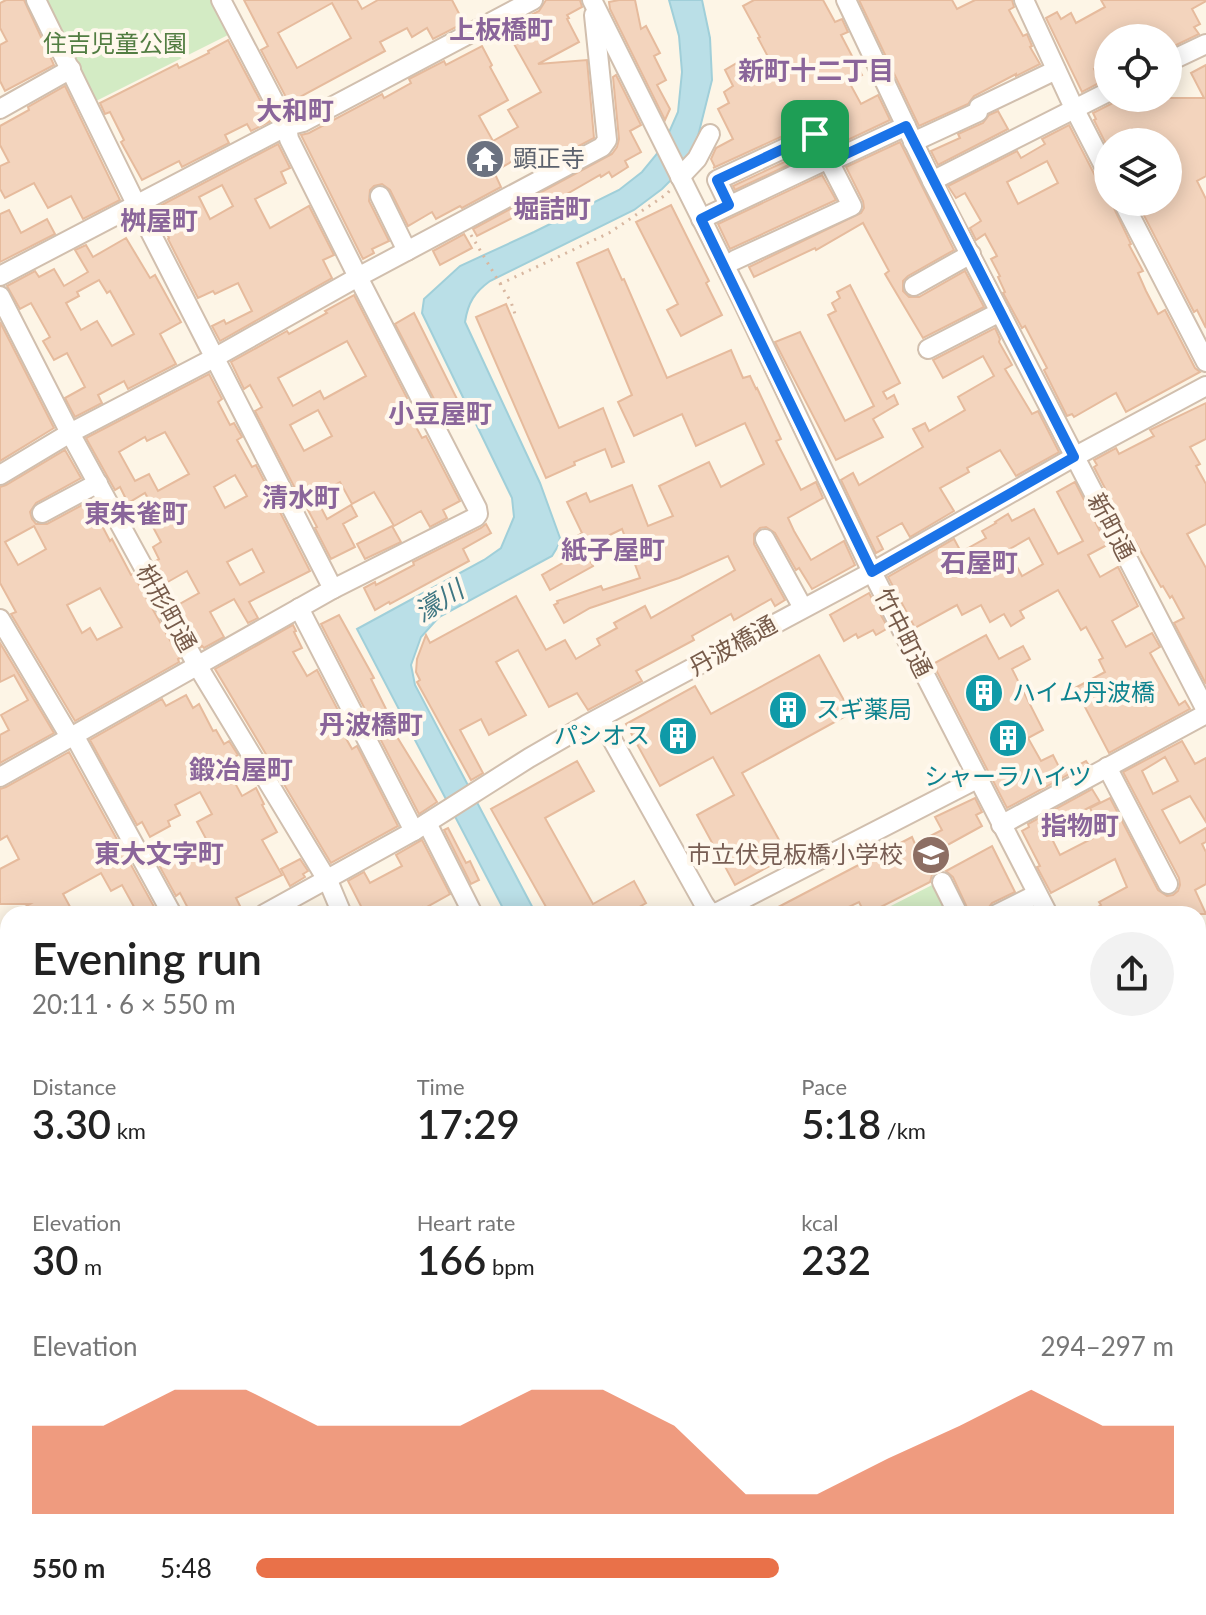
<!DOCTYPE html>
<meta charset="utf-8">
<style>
:root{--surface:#fff;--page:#f2f2f2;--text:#222;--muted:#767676;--accent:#e97149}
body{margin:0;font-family:Lato,"Noto Sans JP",sans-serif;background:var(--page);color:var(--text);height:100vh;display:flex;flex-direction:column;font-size:30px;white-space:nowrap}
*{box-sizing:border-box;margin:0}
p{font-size:26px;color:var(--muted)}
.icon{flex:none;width:44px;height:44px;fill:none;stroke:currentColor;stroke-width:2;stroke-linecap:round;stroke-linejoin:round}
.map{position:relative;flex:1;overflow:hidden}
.side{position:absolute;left:0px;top:906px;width:1206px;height:710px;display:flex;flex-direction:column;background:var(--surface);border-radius:24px 24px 0 0;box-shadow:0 4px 20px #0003}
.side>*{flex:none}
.tools{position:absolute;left:1094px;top:24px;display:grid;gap:16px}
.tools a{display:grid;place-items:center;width:88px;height:88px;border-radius:50%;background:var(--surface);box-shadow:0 4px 20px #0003;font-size:40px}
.pin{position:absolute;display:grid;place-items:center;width:68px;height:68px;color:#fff;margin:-34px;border-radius:16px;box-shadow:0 4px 12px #0006}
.round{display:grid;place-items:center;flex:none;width:84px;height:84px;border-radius:42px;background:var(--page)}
.overview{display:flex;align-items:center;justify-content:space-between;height:136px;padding:0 32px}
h1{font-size:44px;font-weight:600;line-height:60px}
.metrics{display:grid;grid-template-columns:repeat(3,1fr);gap:12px;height:136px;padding:8px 32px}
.metrics div{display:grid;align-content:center}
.metrics b{font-size:40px;font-weight:600}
.metrics small{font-size:22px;font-weight:400}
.metrics p{font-size:22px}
.chart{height:224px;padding:16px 32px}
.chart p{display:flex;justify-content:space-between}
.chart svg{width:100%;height:144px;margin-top:8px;fill:var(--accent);opacity:.7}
ul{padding:0 32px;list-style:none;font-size:26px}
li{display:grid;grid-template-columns:128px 96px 1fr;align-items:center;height:60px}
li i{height:20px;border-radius:10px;background:var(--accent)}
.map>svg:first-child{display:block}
.green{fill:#d3ebc4}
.water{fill:#badfe7;stroke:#a0cfd9;stroke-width:2}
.building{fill:#f3d4bd;stroke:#e6bb9d;stroke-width:2;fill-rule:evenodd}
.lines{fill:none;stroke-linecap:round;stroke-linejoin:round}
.minor-casing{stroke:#d1bfae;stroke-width:22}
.major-casing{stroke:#dcd4d0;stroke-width:26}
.path{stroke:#d8b7a0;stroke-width:3;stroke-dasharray:2 6;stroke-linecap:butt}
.minor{stroke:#fff;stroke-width:18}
.major{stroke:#fcdc9e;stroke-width:22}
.route-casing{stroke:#fff;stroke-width:16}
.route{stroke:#1a73e8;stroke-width:10}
.labels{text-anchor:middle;stroke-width:8;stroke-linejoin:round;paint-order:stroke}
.park-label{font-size:24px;fill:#527d42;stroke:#fff8ed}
.worship-label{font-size:24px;fill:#5b616d;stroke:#fff8ed;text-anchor:start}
.street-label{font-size:24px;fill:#775b4a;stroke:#fff8ed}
.culture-label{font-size:24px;fill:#0d838f;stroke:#fff8ed;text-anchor:start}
.education-label{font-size:24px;fill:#785e54;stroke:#fff8ed;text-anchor:end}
.neighbourhood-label{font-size:26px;font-weight:bold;fill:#8a659a;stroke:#fff8ed}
.water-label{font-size:26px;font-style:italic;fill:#407783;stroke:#fff8ed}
</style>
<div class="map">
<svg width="1206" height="1615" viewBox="0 0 1206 1615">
<rect width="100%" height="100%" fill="#fdf5e6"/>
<!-- green -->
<g class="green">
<polygon points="42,0 212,0 232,33 94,102"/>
<polygon points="936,883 952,914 875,914"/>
</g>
<!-- water -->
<path class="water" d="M669,0H702L710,38L712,80L698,136L684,167L662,189L634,210L490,281C475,292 468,302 465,322L540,483L560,538L558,546L552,556L439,617L421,637L411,665L415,685L536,914H506L357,629L484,560L501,548L514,517L512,498L422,313L424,299L460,266L534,232L619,190L642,172L656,155L667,137L678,112L682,72L679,36Z"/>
<!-- building -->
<g class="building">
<polygon points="6,0 24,0 54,65 5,91 0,81 0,45 7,41 0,28 0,3"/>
<path d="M244,0H357L362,9L378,0H452L464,23L433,39L427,28L412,37L407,28L380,42L385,51L289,103L261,50L268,46ZM332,3L351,38L297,68L278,33Z"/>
<polygon points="546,0 580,0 582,7 567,15 569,18 567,19 579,42 538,64 587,60 594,138 560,156 556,149 536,160 532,153 517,161 516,159 494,172 501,187 462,208 460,206 436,219 432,212 408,226 390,190 382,184 374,186 370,190 369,201 389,241 372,249 374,253 363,259 301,135 309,133 382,94 384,98 411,83 409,79 444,61 446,65 482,46 492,65 490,67 508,100 479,116 493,141 518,127 508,110 541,92 505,28 539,11"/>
<polygon points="619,0 635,0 641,29 646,26 660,53 654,56 666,80 657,85 670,109 665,120 610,9 609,2"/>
<polygon points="754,0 823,0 835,22 842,19 848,32 841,35 862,75 849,82 861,104 878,95 890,120 835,146 822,124 817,122 811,123 713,168 715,167 711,159 716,148 733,139 718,109 729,103 724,92 733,86 725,70 737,63 747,81 774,68 758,38 760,37 743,6"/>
<polygon points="859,0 952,0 957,9 975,0 1012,0 1014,7 1009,10 1023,36 1027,34 1032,46 1030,47 1040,64 1016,76 1016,74 974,96 968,104 919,126"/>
<polygon points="1101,0 1206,0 1206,1 1192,9 1200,24 1194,27 1199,34 1168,49 1168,38 1108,38 1108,62 1094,69 1101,82 1082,92 1046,18 1057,12 1061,19 1071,13 1076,23 1105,7"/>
<polygon points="228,40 271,121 251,131 247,124 225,135 229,143 182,167 179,161 142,180 121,142 124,140 110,112 105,114 100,103 177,64 179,68 209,53 208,51"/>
<polygon points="1206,65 1206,176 1197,181 1206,199 1206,328 1197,310 1194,312 1137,202 1168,202 1168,193 1175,189 1168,175 1168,142 1143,142 1140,136 1137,138 1132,129 1106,144 1094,120 1096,119 1093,113 1113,103 1118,98 1204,98 1191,73"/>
<polygon points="616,75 641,125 630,131 641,152 625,161 628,167 612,177 609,172 601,177 600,175 534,213 521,220 518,215 477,236 473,229 612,154 617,147 619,139 613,77"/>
<polygon points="65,86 120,200 83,219 71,196 48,208 34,183 5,198 0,189 0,166 9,162 0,145 0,126 29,110 28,107"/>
<polygon points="998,111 1008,129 938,165 931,151 960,138 958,134 983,123 989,115"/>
<path d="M1069,125L1106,197H1108V202H1111L1131,244L1129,245L1143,271L1138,273L1146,291L1158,314L1165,310L1195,368L1200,372L1126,412L1116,393L1074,417L1072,414L1067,416L1044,370L1047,368L1025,326L1022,328L1003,293L1005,292L998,277L1000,276L991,259L997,256L985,234L976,240L970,228L981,221L965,193L956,198L948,186L1017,151L1021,158L1045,144L1042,139ZM1047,161L1058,183L1018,204L1007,182Z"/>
<polygon points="900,142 954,250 908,276 903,281 903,291 909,297 919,297 965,271 984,307 923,338 885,274 889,271 863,223 816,250 815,248 754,277 749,267 861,213 864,208 863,201 846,167"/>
<path d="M278,144L290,168L281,172L286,183L255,199L270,228L309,206L334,255L323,260L332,278L220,341L212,326L224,320L226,324L252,311L238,283L215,294L213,291L198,298L168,239L169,238L154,209ZM222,185L233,206L210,219L199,197Z"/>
<polygon points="810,150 812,154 735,190 733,186"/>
<polygon points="822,175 836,200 730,249 718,224"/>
<polygon points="671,205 709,281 706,283 722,315 681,336 667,310 678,304 636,222"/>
<polygon points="9,210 21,233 47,219 55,234 0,262 0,214"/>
<polygon points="464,234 472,248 440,265 433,251"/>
<path d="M126,238L150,278L155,275L181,322L160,334L176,364L128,389L124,381L98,395L102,403L75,417L65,398L85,387L67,353L54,360L43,341L50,337L31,303L20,309L7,286L35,271L39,277L54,269L64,286L88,272L75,250L86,245L93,257ZM99,280L107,293L110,291L134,334L112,346L97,321L81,330L66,303L79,296L77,292Z"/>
<polygon points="608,249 622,280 624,279 667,378 731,350 743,378 750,376 756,389 757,388 781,439 776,441 801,490 816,482 823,498 788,518 794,531 811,560 844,541 855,565 812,589 799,568 796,570 775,533 766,527 760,528 754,534 754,544 785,600 775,606 771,599 734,620 731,614 692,636 694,640 636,671 642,681 588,710 577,693 549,707 518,650 496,662 526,715 489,735 481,719 460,730 483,773 471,780 417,682 420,680 416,672 417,659 426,635 430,643 516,596 546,650 565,640 576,659 600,645 597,639 617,628 614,623 645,606 651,618 735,570 728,556 679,578 590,608 564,623 554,605 558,603 557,601 601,586 603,590 640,578 622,529 583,548 593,566 550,590 542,575 573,557 565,543 582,533 567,502 586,493 590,502 632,485 648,526 673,516 659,486 709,462 721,487 764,464 745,423 696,446 682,414 634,436 618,402 632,395 577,263"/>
<polygon points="850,285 900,383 883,392 887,399 894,395 898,404 873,419 883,437 836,460 775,342 800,332 845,421 874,406 828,315 836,311 832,303 840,298 837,292"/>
<path d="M354,295L407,398L402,401L422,438L426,436L460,501L443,510L447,518L430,527L421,511L394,526L374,492L352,504L340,482L315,496L327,519L351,505L357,516L343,524L355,547L331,559L315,528L317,527L300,495L299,496L255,411L262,407L250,385L244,389L231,362L287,331L289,334L327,313L325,311ZM347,341L366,376L324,399L320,391L293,406L278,378ZM318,410L332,436L304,451L290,425Z"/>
<polygon points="506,304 559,428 603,408 624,462 612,467 605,449 574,462 575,465 546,478 476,317"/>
<polygon points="414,313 466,417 448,426 395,324"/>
<polygon points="0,322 54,428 0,461"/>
<polygon points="995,328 1000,339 999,342 1012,365 1005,369 1032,414 1038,411 1059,452 1016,476 1000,450 967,468 969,472 940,488 954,511 910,537 902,523 877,537 883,549 876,553 841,480 853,473 859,485 923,447 913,429 925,423 929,431 965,410 958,397 994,376 983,356 943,378 933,360"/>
<path d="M209,374L222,399L218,402L230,425L234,423L242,437L237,440L252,467L256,465L310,571L249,602L258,618L248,623L234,599L210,612L224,637L204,648L202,646L201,647L178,605L199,593L187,571L166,583L154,562L159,559L153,547L161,542L153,527L161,522L145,493L128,503L120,487L115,490L86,438ZM165,432L189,474L158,491L149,474L135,481L119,452L145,437L147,441ZM235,475L247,496L225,508L214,487ZM252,549L264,572L240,585L227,562Z"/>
<polygon points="1206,403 1206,439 1190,447 1200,464 1196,466 1206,484 1206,524 1187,534 1206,568 1206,684 1174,623 1184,618 1172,596 1170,598 1163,586 1161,587 1135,541 1133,542 1094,467 1097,465 1094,460 1116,448 1119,454 1154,436 1150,430"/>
<path d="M65,450L81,478L36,503L30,512L32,519L36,524H47L86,503L92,516L96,514L110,541L112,539L131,575L133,574L180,658L178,659L179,662L75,721L11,614L16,612L0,583V487L6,485ZM34,526L46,549L18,565L5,542ZM100,588L122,627L97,640L90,628L82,633L67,605Z"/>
<path d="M1075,482L1107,545L1088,555L1100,577L1118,567L1138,606L1112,621L1126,647L1152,633L1160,647L1150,653L1179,705L1185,701L1190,709L1109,753L1075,688L1105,672L1099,660L1103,658L1086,627L1081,630L1058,590L1020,611L1024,618L1011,626L1004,614L990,622L981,605L962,615L957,605L915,628L888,577L954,539L961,552L986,538L982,531L996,523L995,522L1008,514L1012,521L1034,509L1058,554L1083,541L1057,492ZM1029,538L1043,564L1022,576L1008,550Z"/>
<polygon points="486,524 491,533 463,549 469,561 390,604 389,602 375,610 364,588 375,582 376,585 414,565 413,562 481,528"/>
<polygon points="392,526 401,542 365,559 357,544"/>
<polygon points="869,593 888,628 876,635 873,630 858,638 856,634 844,641 830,615"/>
<polygon points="339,615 374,678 371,679 394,725 391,727 437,802 419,814 321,624"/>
<polygon points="293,625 296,631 294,632 302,648 293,652 307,676 317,670 341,716 335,719 352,749 357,746 398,826 331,863 215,669"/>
<polygon points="986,635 999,659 1023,646 1030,659 1012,669 1043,730 1028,738 1041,761 1053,755 1060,769 1064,766 1067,771 1086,761 1088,764 1007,808 933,664"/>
<polygon points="0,643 54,733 0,763 0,735 9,730 1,715 28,700 14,675 0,682"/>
<polygon points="819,655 851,713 742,773 788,856 735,885 697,815 734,795 713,757 660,786 626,724 695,686 711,714"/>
<polygon points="186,695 193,708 199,704 213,731 216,730 224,744 229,741 238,755 224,763 242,796 256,788 264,804 262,805 277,832 262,840 282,875 236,898 242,910 233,914 191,914 180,893 176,896 160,867 171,861 173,864 184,858 187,863 212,850 197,822 212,814 200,792 175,805 180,815 168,821 170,826 150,837 142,822 137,825 90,740 162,699 166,706"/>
<path d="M1182,741L1195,764L1206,758V822L1190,796L1162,810L1180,843L1206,828V842L1202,844L1206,852V884L1195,890L1206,914H1086L1101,905L1099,902L1127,887L1115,859L1051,893L1037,867L1040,866L1022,831L1029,827L1028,824L1092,789L1100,802L1047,829L1060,855L1103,833L1090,808L1110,798L1158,890L1167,896L1173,895L1178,891L1180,885L1179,878L1123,772ZM1165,757L1178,781L1153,794L1142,771Z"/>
<polygon points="69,752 158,914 138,914 122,885 111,891 101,873 63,894 74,914 12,914 30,904 0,904 0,869 19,859 7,836 0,840 0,789 6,787"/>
<polygon points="577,761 594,791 545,818 593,904 634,881 646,903 627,914 550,914 491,809"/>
<polygon points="975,798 982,812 976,815 982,826 931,854 939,871 932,875 930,882 867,914 865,914 859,902 834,914 765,914 912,837 915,844 942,830 935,817"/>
<polygon points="448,828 466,863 470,861 479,880 471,884 444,830"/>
<polygon points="422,840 450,894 423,909 422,907 407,914 365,914 348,881 364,872 370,883 402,866 396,855"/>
<polygon points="992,846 1015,892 992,903 986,911 980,914 970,914 953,877 946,871"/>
<polygon points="300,859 308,871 303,874 305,877 290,886 281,869"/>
</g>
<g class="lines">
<defs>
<g id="minor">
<polyline points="36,0 137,206 333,589"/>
<polyline points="592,0 741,298 872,572 1048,914"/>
<polyline points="846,0 932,181 1206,710"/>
<polyline points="1024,0 1074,108 1108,174"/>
<polyline points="1168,62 1206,44"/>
<polyline points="0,109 71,69"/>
<polyline points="913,142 978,112 979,107 1056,70"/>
<polyline points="829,162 906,126"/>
<polyline points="680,177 697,159 710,134"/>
<polyline points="932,181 1108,92"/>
<polyline points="380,196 407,251"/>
<polyline points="1123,202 1206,362"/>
<polyline points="729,205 717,180 815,134 852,206 735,260"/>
<polyline points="701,219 828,159"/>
<polyline points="0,276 287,126 303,122 533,0"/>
<polyline points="914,286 971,254"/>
<polyline points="0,296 70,433 197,665 329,883 342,914"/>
<polyline points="928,349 1000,312"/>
<polyline points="0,475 70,433 214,358 358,277 602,147 607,140 594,15"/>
<polyline points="42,513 98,483"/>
<polyline points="765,539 803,608"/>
<polyline points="299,608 414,831"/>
<polyline points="0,619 70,737"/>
<polyline points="600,718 704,904 709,911 716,913 977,779"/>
<polyline points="74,735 172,914"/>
<polyline points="1107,767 1168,884"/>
<polyline points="0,777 333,589 476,517 478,514 477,508 358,277 289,139 287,126 221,0"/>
<polyline points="427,823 473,914"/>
<polyline points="1001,825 1206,714"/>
<polyline points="942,882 958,914"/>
<polyline points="264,914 414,831 529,758 586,725 872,572 1074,457 1206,386"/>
<polyline points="997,914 1037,894"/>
<polyline points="0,1063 8,1059"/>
<polyline points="1198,1063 1206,1059"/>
<polyline points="1198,1205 1206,1220"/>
<polyline points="1198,1391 1206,1387"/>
<polyline points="409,1608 411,1615"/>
<polyline points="877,1608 880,1615"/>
<polyline points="1116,1608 1119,1615"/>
<polyline points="438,1615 453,1608"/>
<polyline points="656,1615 671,1608"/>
</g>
<g id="major">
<polyline points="0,956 8,973"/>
<polyline points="0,1446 8,1468"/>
<polyline points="58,1608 61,1615"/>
<polyline points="236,1608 238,1615"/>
</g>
</defs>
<!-- minor casing -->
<use href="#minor" class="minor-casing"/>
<!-- major casing -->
<use href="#major" class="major-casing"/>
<!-- path -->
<g class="path">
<polyline points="471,235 511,302 516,317"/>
<polyline points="500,284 609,233 667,194 670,190"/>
<polyline points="1035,1615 1047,1608"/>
</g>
<!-- minor -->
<use href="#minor" class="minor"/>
<!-- major -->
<use href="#major" class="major"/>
</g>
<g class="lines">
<defs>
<polygon id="route" points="906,126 1074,457 872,572 701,219 729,205 717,180 815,134 829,162"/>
</defs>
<!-- route casing -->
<use href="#route" class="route-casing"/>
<!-- route -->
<use href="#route" class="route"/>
</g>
<!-- icons -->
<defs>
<symbol id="temple-disc" viewBox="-11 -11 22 22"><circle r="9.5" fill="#6b7280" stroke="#fff8ed"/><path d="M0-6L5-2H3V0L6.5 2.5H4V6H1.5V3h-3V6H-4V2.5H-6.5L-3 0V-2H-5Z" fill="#fff"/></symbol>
<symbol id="building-disc" viewBox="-11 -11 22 22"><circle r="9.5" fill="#0f9aa8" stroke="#fff8ed"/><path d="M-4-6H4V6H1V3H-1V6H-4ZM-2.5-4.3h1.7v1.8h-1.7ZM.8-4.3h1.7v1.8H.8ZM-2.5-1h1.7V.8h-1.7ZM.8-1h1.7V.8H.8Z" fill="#fff"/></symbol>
<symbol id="school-disc" viewBox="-11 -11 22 22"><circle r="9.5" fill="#8d6e63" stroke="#fff8ed"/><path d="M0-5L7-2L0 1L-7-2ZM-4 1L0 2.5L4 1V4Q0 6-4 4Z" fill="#fff"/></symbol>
</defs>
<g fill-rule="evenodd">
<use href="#temple-disc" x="463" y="137" width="44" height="44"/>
<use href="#building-disc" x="962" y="671" width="44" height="44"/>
<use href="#building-disc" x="766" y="688" width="44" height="44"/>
<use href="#building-disc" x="656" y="714" width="44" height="44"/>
<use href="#building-disc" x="986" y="716" width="44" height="44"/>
<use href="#school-disc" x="909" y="833" width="44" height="44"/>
</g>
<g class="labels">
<!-- park labels -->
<g class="park-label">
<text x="115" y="52">住吉児童公園</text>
</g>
<!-- worship labels -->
<g class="worship-label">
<text x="513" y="167">顕正寺</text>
</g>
<!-- street labels -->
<g class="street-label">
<text transform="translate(1111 527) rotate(62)" y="8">新町通</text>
<text transform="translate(166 608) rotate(61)" y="8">枡形町通</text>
<text transform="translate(903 633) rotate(63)" y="8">竹中町通</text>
<text transform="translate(733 646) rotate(-29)" y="8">丹波橋通</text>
</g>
<!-- culture labels -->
<g class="culture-label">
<text x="1012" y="701">ハイム丹波橋</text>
<text x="816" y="718">スギ薬局</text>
<text x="650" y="744" text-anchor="end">パシオス</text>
<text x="1008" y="785" text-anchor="middle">シャーラハイツ</text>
</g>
<!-- education labels -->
<g class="education-label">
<text x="903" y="863">市立伏見板橋小学校</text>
</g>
<!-- neighbourhood labels -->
<g class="neighbourhood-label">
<text x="501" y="39">上板橋町</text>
<text x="816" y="80">新町十二丁目</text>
<text x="295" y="120">大和町</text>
<text x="552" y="218">堀詰町</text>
<text x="159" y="230">桝屋町</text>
<text x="440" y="423">小豆屋町</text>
<text x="301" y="507">清水町</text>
<text x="136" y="523">東朱雀町</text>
<text x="613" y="559">紙子屋町</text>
<text x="979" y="572">石屋町</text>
<text x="371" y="734">丹波橋町</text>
<text x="241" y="779">鍛冶屋町</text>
<text x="1080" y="835">指物町</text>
<text x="159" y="863">東大文字町</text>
</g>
<!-- water labels -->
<g class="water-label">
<text transform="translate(439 601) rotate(-32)" y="9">濠川</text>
</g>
</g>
</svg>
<div class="tools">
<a><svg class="icon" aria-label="locate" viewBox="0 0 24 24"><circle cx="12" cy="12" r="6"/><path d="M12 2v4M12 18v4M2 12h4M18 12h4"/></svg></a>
<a><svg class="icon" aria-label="layers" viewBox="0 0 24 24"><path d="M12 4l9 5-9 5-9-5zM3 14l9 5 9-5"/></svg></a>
</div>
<div class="pin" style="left:815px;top:134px;background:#1e9e55"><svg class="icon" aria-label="arrive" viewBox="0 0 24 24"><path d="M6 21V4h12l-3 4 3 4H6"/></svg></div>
<section class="side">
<div class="overview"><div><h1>Evening run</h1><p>20:11 · 6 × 550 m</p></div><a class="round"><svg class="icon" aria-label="share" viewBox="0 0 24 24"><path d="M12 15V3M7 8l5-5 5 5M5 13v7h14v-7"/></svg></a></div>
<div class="metrics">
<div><p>Distance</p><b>3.30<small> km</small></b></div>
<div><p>Time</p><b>17:29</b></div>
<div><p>Pace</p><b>5:18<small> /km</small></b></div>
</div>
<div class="metrics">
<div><p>Elevation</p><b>30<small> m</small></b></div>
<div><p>Heart rate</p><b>166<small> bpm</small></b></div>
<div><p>kcal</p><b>232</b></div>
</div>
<div class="chart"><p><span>Elevation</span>294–297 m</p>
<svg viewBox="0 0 160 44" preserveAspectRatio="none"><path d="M0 44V17L10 17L20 6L30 6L40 17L50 17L60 17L70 6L80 6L90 17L100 38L110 38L120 27L130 17L140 6L150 17L160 17V44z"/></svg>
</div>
<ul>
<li><b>550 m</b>5:48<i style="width:57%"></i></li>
</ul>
</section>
</div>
